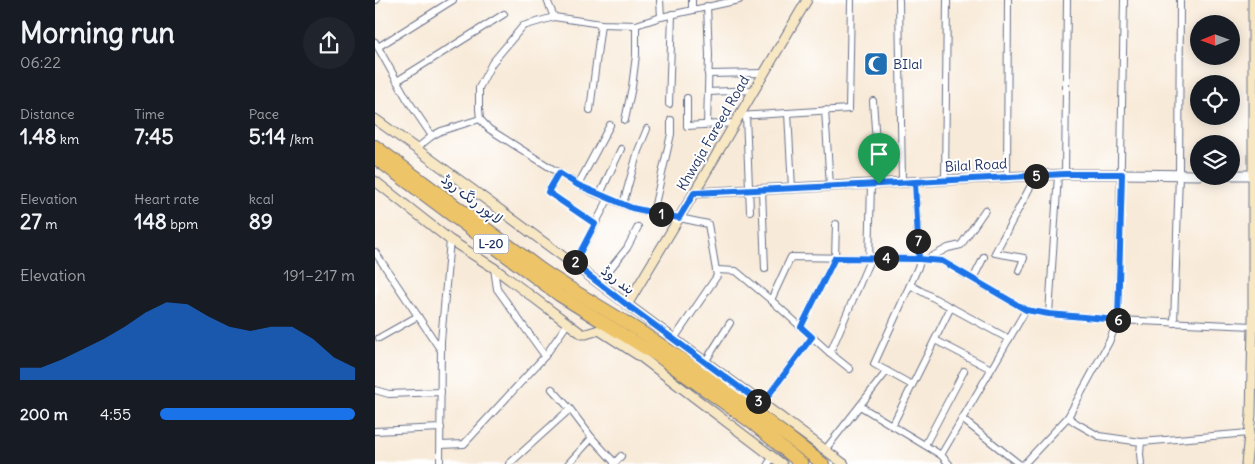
<!DOCTYPE html>
<meta charset="utf-8">
<style>
:root{--surface:#171b24;--page:#20242c;--text:#f1f3f6;--muted:#9ea1a6;--accent:#1a73e8}
body{margin:0;font-family:Delius,"Playpen Sans Arabic",sans-serif;background:var(--page);color:var(--text);height:100vh;display:flex;flex-direction:column;font-size:19px;white-space:nowrap}
*{box-sizing:border-box;margin:0}
p{font-size:16px;color:var(--muted)}
.icon{flex:none;width:28px;height:28px;fill:none;stroke:currentColor;stroke-width:2;stroke-linecap:round;stroke-linejoin:round}
.map{position:relative;flex:1;overflow:hidden}
.sheet{display:flex;flex-direction:column;background:var(--surface);width:375px}
.sheet>*{flex:none}
.needle{width:32px;rotate:269deg}
.fabs{position:absolute;left:815px;top:15px;display:grid;gap:10px}
.fabs a{display:grid;place-items:center;width:50px;height:50px;border-radius:50%;background:var(--surface);box-shadow:0 2px 12px #0003;font-size:25px}
.pin{position:absolute;display:grid;place-items:center;width:42px;height:42px;color:#fff;margin:-51px -21px;border-radius:50% 50% 50% 0;rotate:-45deg;box-shadow:0 0 5px #0007}
.pin .icon{rotate:45deg}
.km{position:absolute;width:25px;height:25px;margin:-12px;border-radius:50%;background:#222;color:#fff;font-size:14px;line-height:25px;text-align:center}
.round{display:grid;place-items:center;flex:none;width:52px;height:52px;border-radius:26px;background:var(--page)}
.headline{display:flex;align-items:center;justify-content:space-between;height:85px;padding:0 20px}
h1{font-size:28px;font-weight:700;line-height:38px}
.stats{display:grid;grid-template-columns:repeat(3,1fr);gap:8px;height:85px;padding:5px 20px}
.stats div{display:grid;align-content:center}
.stats b{font-size:21px;font-weight:700}
.stats small{font-size:14px;font-weight:400}
.stats p{font-size:14px}
.chart{height:140px;padding:10px 20px}
.chart p{display:flex;justify-content:space-between}
.chart svg{width:100%;height:90px;margin-top:5px;fill:var(--accent);opacity:.7}
ul{padding:0 20px;list-style:none;font-size:16px}
li{display:grid;grid-template-columns:80px 60px 1fr;align-items:center;height:38px}
li i{height:12px;border-radius:6px;background:var(--accent)}
main{display:flex;flex:1;min-height:0}
.map>svg:first-child{display:block}
.lines{fill:none;stroke-linecap:round;stroke-linejoin:round}
.minor-casing{stroke:#687089;stroke-width:8}
.tertiary-casing{stroke:#687089;stroke-width:11}
.secondary-casing{stroke:#687089;stroke-width:11}
.motorway-casing{stroke:#687089;stroke-width:14}
.minor{stroke:#fff;stroke-width:6}
.tertiary{stroke:#fff;stroke-width:9}
.secondary{stroke:#f8e7c3;stroke-width:9}
.motorway{stroke:#eec469;stroke-width:12}
.route-casing{stroke:#fff;stroke-width:10}
.route{stroke:#1a73e8;stroke-width:6}
.labels{text-anchor:middle;stroke-width:4;stroke-linejoin:round;paint-order:stroke}
.shield{fill:#fff;stroke:#5f6d8e;stroke-width:1}
.shield-label{font-size:12px;font-weight:bold;fill:#1b2f5e}
.poi-label{font-size:14px;fill:#1b2f5e;stroke:#fff;text-anchor:start}
.street-label{font-size:14px;fill:#1b2f5e;stroke:#fff}
</style>
<main>
<section class="sheet">
<div class="headline"><div><h1>Morning run</h1><p>06:22</p></div><a class="round"><svg class="icon" aria-label="share" viewBox="0 0 24 24"><path d="M12 15V3M7 8l5-5 5 5M5 13v7h14v-7"/></svg></a></div>
<div class="stats">
<div><p>Distance</p><b>1.48<small> km</small></b></div>
<div><p>Time</p><b>7:45</b></div>
<div><p>Pace</p><b>5:14<small> /km</small></b></div>
</div>
<div class="stats">
<div><p>Elevation</p><b>27<small> m</small></b></div>
<div><p>Heart rate</p><b>148<small> bpm</small></b></div>
<div><p>kcal</p><b>89</b></div>
</div>
<div class="chart"><p><span>Elevation</span>191–217 m</p>
<svg viewBox="0 0 160 44" preserveAspectRatio="none"><path d="M0 44V38L10 38L20 34L30 29L40 24L50 18L60 11L70 6L80 7L90 13L100 18L110 20L120 18L130 18L140 24L150 33L160 38V44z"/></svg>
</div>
<ul>
<li><b>200 m</b>4:55<i style="width:100%"></i></li>
</ul>
</section>
<div class="map">
<svg width="880" height="464" viewBox="0 0 880 464">
<rect width="100%" height="100%" fill="#fff"/>
<filter id="ink" filterUnits="userSpaceOnUse"><feTurbulence type="fractalNoise" baseFrequency=".02" numOctaves="2"/><feDisplacementMap in="SourceGraphic" scale="10" xChannelSelector="R" yChannelSelector="G"/><feConvolveMatrix kernelMatrix="1 2 1 2 8 2 1 2 1" color-interpolation-filters="sRGB"/></filter>
<filter id="wash" filterUnits="userSpaceOnUse"><feTurbulence type="fractalNoise" baseFrequency=".0096" numOctaves="4" result="noise"/><feDisplacementMap in="SourceGraphic" scale="20" xChannelSelector="R" yChannelSelector="G"/><feGaussianBlur stdDeviation="1.12" result="paint"/><feColorMatrix in="noise" values="0 0 0 0 0 0 0 0 0 0 0 0 0 0 0 0 0 1.4 0 .05"/><feComposite in="paint" operator="in"/></filter>
<g filter="url(#wash)">
<rect width="100%" height="100%" fill="#f8ead8"/>
</g>
<g filter="url(#ink)">
<g class="lines">
<defs>
<g id="minor">
<polyline points="0,0 1,0"/>
<polyline points="172,0 179,17"/>
<polyline points="285,0 286,17"/>
<polyline points="317,0 317,10"/>
<polyline points="524,0 527,182"/>
<polyline points="749,0 743,320 734,342 693,417 701,423 724,436 766,442 765,454 766,464"/>
<polyline points="332,6 334,55 332,124"/>
<polyline points="0,42 32,99 57,136"/>
<polyline points="3,47 78,0"/>
<polyline points="333,74 389,73"/>
<polyline points="22,81 129,14"/>
<polyline points="333,92 379,90"/>
<polyline points="312,98 312,126 360,123"/>
<polyline points="498,101 504,183"/>
<polyline points="294,104 297,14"/>
<polyline points="215,110 226,24"/>
<polyline points="450,110 455,186"/>
<polyline points="413,113 417,188"/>
<polyline points="364,116 474,109 476,0"/>
<polyline points="371,116 375,211"/>
<polyline points="250,120 257,87 261,55 261,25"/>
<polyline points="42,148 57,136 66,131 105,119"/>
<polyline points="184,173 173,192 220,224"/>
<polyline points="690,174 692,0"/>
<polyline points="632,177 633,0"/>
<polyline points="570,180 572,0"/>
<polyline points="203,185 235,125"/>
<polyline points="387,190 390,269"/>
<polyline points="225,194 246,149"/>
<polyline points="248,204 263,151 272,129"/>
<polyline points="278,213 296,134 296,120"/>
<polyline points="0,252 65,349"/>
<polyline points="552,259 573,248 586,245 610,210"/>
<polyline points="199,264 234,198"/>
<polyline points="342,270 361,271 396,300 455,353 475,369"/>
<polyline points="644,271 649,258 620,253 661,176"/>
<polyline points="598,279 609,257"/>
<polyline points="224,283 252,248 263,227"/>
<polyline points="535,285 634,339"/>
<polyline points="396,300 416,257 544,259 567,261 651,310 674,314 743,320 878,326"/>
<polyline points="674,314 683,175"/>
<polyline points="799,323 804,175 805,0"/>
<polyline points="426,327 460,258 461,224"/>
<polyline points="4,338 43,316"/>
<polyline points="299,339 342,276 333,224 257,208 219,193 203,185 114,129 105,119 104,109 104,88 117,63 148,26 179,17 226,24 261,25 286,17 364,0"/>
<polyline points="560,340 616,369"/>
<polyline points="455,353 494,262 496,184"/>
<polyline points="170,356 193,323"/>
<polyline points="330,362 355,323"/>
<polyline points="537,385 499,364 544,265 540,182"/>
<polyline points="0,390 14,394 66,392"/>
<polyline points="387,404 437,337"/>
<polyline points="485,406 566,455 574,464"/>
<polyline points="587,419 644,464"/>
<polyline points="517,426 576,307"/>
<polyline points="0,431 66,428"/>
<polyline points="217,438 240,463"/>
<polyline points="766,442 874,433"/>
<polyline points="66,445 89,444 170,356 122,289 119,268"/>
<polyline points="550,445 589,371"/>
<polyline points="450,450 512,371"/>
<polyline points="566,455 651,310"/>
<polyline points="65,464 66,341 75,240"/>
<polyline points="134,464 195,409 177,389"/>
<polyline points="193,464 217,438 195,409"/>
<polyline points="239,464 246,456"/>
<polyline points="393,464 398,457"/>
<polyline points="649,464 693,417"/>
</g>
<g id="tertiary">
<polyline points="856,175 880,175"/>
<polyline points="319,193 690,174 747,174 824,175"/>
</g>
<g id="secondary">
<path d="M0,119C85,180 169,242 253,305C324,358 397,410 469,464"/>
<polyline points="0,181 75,240 119,268 207,334 211,334 224,330 266,357 407,464"/>
<polyline points="252,305 319,193 432,0"/>
<polyline points="871,464 876,415 878,326 878,0"/>
</g>
<g id="motorway">
<path d="M0,146L167,270C208,298 252,321 292,349C346,385 397,424 448,464"/>
<polyline points="0,158 184,295 286,358 376,422 427,464"/>
</g>
</defs>
<!-- minor casing -->
<use href="#minor" class="minor-casing"/>
<!-- tertiary casing -->
<use href="#tertiary" class="tertiary-casing"/>
<!-- secondary casing -->
<use href="#secondary" class="secondary-casing"/>
<!-- motorway casing -->
<use href="#motorway" class="motorway-casing"/>
<!-- minor -->
<use href="#minor" class="minor"/>
<!-- tertiary -->
<use href="#tertiary" class="tertiary"/>
<!-- secondary -->
<use href="#secondary" class="secondary"/>
<!-- motorway -->
<use href="#motorway" class="motorway"/>
</g>
</g>
<g class="lines" filter="url(#ink)">
<defs>
<polyline id="route" points="504,184 319,193 304,218 257,208 203,185 184,173 173,192 220,224 199,264 252,305 387,404 437,337 426,327 460,258 544,259 540,182 690,174 747,174 743,320 674,314 651,310 567,261 544,259 540,182 504,184"/>
</defs>
<!-- route casing -->
<use href="#route" class="route-casing"/>
<!-- route -->
<use href="#route" class="route"/>
</g>
<!-- icons -->
<defs>
<symbol id="mosque-square" viewBox="-11 -11 22 22"><rect x="-9" y="-9" width="18" height="18" rx="4" fill="#1f6fb2" stroke="#fff"/><path d="M3.5-4.9A6 6 0 1 0 3.5 4.9A5 5 0 1 1 3.5-4.9Z" fill="#fff"/></symbol>
</defs>
<g fill-rule="evenodd">
<use href="#mosque-square" x="487" y="50" width="28" height="28"/>
</g>
<g class="labels">
<!-- shield labels -->
<rect class="shield" x="98.5" y="234.5" width="35" height="19" rx="4"/>
<g class="shield-label">
<text x="116" y="248">L-20</text>
</g>
<!-- poi labels -->
<g class="poi-label">
<text x="518" y="69">BIlal</text>
</g>
<!-- street labels -->
<g class="street-label">
<text transform="translate(338 133) rotate(-60)" y="5">Khwaja Fareed Road</text>
<text transform="translate(601 165) rotate(-3)" y="5">Bilal Road</text>
<text transform="translate(97 199) rotate(37)" y="5">لاہور رنگ روڈ</text>
<text transform="translate(243 280) rotate(37)" y="5">بند روڈ</text>
</g>
</g>
</svg>
<div class="fabs">
<a><svg class="needle" viewBox="-14 -14 28 28"><path d="M0-13l5 13h-10z" fill="#e53935"/><path d="M0 13l5-13h-10z" fill="#9ea1a6"/></svg></a>
<a><svg class="icon" aria-label="locate" viewBox="0 0 24 24"><circle cx="12" cy="12" r="6"/><path d="M12 2v4M12 18v4M2 12h4M18 12h4"/></svg></a>
<a><svg class="icon" aria-label="layers" viewBox="0 0 24 24"><path d="M12 4l9 5-9 5-9-5zM3 14l9 5 9-5"/></svg></a>
</div>
<div class="pin" style="left:504px;top:184px;background:#1e9e55"><svg class="icon" aria-label="arrive" viewBox="0 0 24 24"><path d="M6 21V4h12l-3 4 3 4H6"/></svg></div>
<b class="km" style="left:286px;top:214px">1</b>
<b class="km" style="left:200px;top:262px">2</b>
<b class="km" style="left:383px;top:401px">3</b>
<b class="km" style="left:511px;top:258px">4</b>
<b class="km" style="left:661px;top:176px">5</b>
<b class="km" style="left:743px;top:320px">6</b>
<b class="km" style="left:543px;top:241px">7</b>
</div>
</main>
